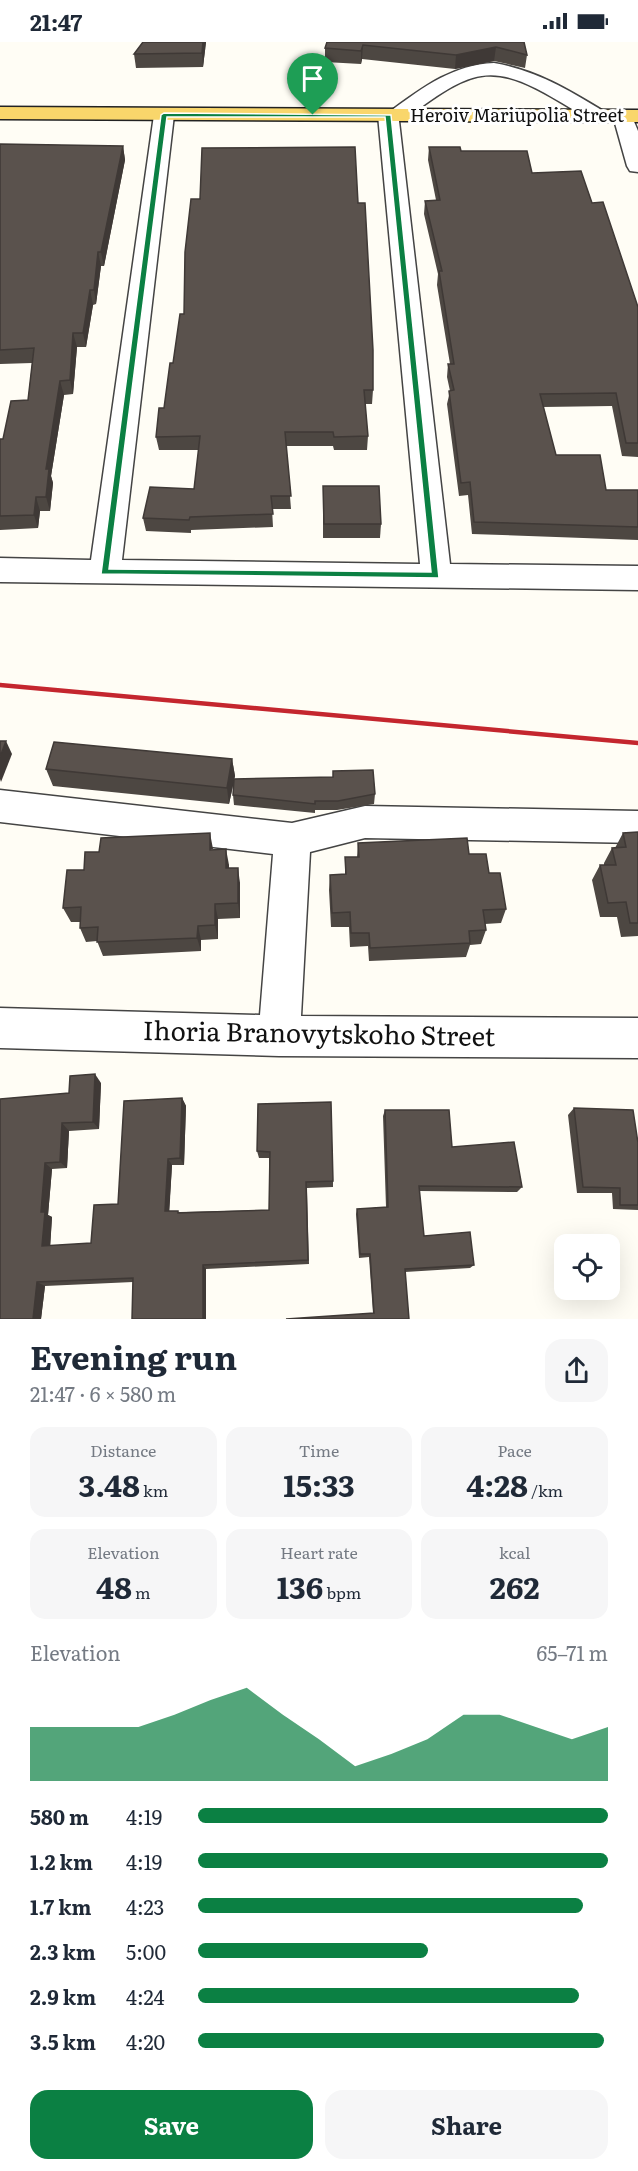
<!DOCTYPE html>
<meta charset="utf-8">
<style>
:root{--surface:#fff;--page:#f6f6f7;--text:#1f2937;--muted:#747a83;--accent:#0b8043}
body{margin:0;font-family:Literata,serif;background:var(--page);color:var(--text);height:100vh;display:flex;flex-direction:column;font-size:22px;white-space:nowrap}
*{box-sizing:border-box;margin:0}
p{font-size:20px;color:var(--muted)}
.icon{flex:none;width:33px;height:33px;fill:none;stroke:currentColor;stroke-width:2;stroke-linecap:round;stroke-linejoin:round}
.map{position:relative;height:1277px;overflow:hidden}
.details{display:flex;flex-direction:column;background:var(--surface);flex:1}
.details>*{flex:none}
.buttons{position:absolute;left:554px;top:1192px;display:grid;gap:12px}
.buttons a{display:grid;place-items:center;width:66px;height:66px;border-radius:12px;background:var(--surface);box-shadow:0 6px 24px #0002;font-size:30px}
.pin{position:absolute;display:grid;place-items:center;width:51px;height:51px;color:#fff;margin:-62px -26px;border-radius:50% 50% 50% 0;rotate:-45deg;box-shadow:0 0 6px #0007}
.pin .icon{rotate:45deg}
.round{display:grid;place-items:center;flex:none;width:63px;height:63px;border-radius:18px;background:var(--page)}
.headline{display:flex;align-items:center;justify-content:space-between;height:102px;padding:0 30px}
h1{font-size:33px;font-weight:700;line-height:45px}
.metrics{display:grid;grid-template-columns:repeat(3,1fr);gap:9px;height:102px;padding:6px 30px}
.metrics div{display:grid;align-content:center;border-radius:15px;background:var(--page);text-align:center}
.metrics b{font-size:30px;font-weight:700}
.metrics small{font-size:16px;font-weight:400}
.metrics p{font-size:16px}
.chart{height:168px;padding:12px 30px}
.chart p{display:flex;justify-content:space-between}
.chart svg{width:100%;height:108px;margin-top:6px;fill:var(--accent);opacity:.7}
.button{display:flex;gap:12px;margin-top:auto;padding:12px 30px}
.button a{flex:1;height:69px;border-radius:18px;background:var(--accent);color:#fff;font-size:24px;font-weight:700;line-height:69px;text-align:center}
.button a+a{background:var(--page);color:var(--text)}
ul{padding:0 30px;list-style:none;font-size:20px}
li{display:grid;grid-template-columns:96px 72px 1fr;align-items:center;height:45px}
li i{height:15px;border-radius:8px;background:var(--accent)}
.status{display:flex;justify-content:space-between;align-items:center;height:42px;padding:0 30px;background:var(--surface);direction:ltr}
.status svg{height:16px;fill:currentColor}
.map>svg:first-child{display:block}
.lines{fill:none;stroke-linecap:round;stroke-linejoin:round}
.minor-casing{stroke:#444;stroke-width:3}
.major-casing{stroke:#222;stroke-width:3}
.minor{fill:#fff;fill-rule:evenodd}
.major{fill:#f9d66b;fill-rule:evenodd}
.rail{stroke:#c4262e;stroke-width:4.5}
.wall{fill:#4d4742}
.shaded-wall{fill:#3f3936}
.building{fill:#5a524d;stroke:#3f3936;stroke-width:1.5}
.route{fill:#0b8043;stroke:#fff;stroke-width:1.5;fill-rule:evenodd}
.labels{text-anchor:middle;stroke-width:6;stroke-linejoin:round;paint-order:stroke}
.far-street-label{font-size:18px;fill:#111;stroke:#fff}
.near-street-label{font-size:26px;fill:#111;stroke:#fff}
</style>
<div class="status"><b>21:47</b><svg viewBox="0 0 49 12"><path d="M0 12V9h3v3zM5 12V6h3v6zM10 12V3h3v9zM15 12V0h3v12zM26 1h20v11H26zM47 4h2v5h-2z"/></svg></div>
<div class="map">
<svg width="638" height="1277" viewBox="0 0 638 1277">
<rect width="100%" height="100%" fill="#fffdf5"/>
<g class="lines">
<defs>
<g id="minor">
<path d="M494,21C536,28 569,48 605,70L608,74L605,78C592,82 583,73 572,67C493,18 477,23 405,77L399,79L450,522L638,524V548L0,540V516L91,518L154,73L157,69H171L174,73L122,518L420,522L378,73L381,69L392,68C425,44 453,23 494,21Z"/>
<polygon points="623,68 630,70 638,89 638,130 630,129 627,124 613,74 616,70"/>
<polygon points="0,748 292,781 365,764 638,769 638,801 365,796 310,810 301,974 638,976 638,1016 279,1014 0,1006 0,966 260,973 273,812 0,780"/>
</g>
<polygon id="major" points="0,65 638,68 638,80 0,77"/>
</defs>
<!-- minor casing -->
<use href="#minor" class="minor-casing"/>
<!-- major casing -->
<use href="#major" class="major-casing"/>
<!-- minor -->
<use href="#minor" class="minor"/>
<!-- major -->
<use href="#major" class="major"/>
<!-- rail -->
<polyline class="rail" points="0,643 638,701"/>
</g>
<!-- wall -->
<g class="wall">
<polygon points="143,0 206,0 203,25 136,26 134,12"/>
<polygon points="327,0 524,0 527,13 525,26 494,19 455,27 362,17 361,22 325,20 325,6"/>
<polygon points="0,102 123,104 125,118 104,224 101,224 96,262 93,263 86,305 77,305 73,352 64,353 51,434 53,441 50,469 40,469 38,486 0,488 0,397 3,397 28,358 32,321 0,322"/>
<polygon points="429,105 461,109 532,131 592,161 638,265 638,415 622,414 612,364 543,365 556,413 606,448 638,448 638,498 472,492 468,453 459,454 447,362 450,349 447,335 448,322 450,322 437,243 438,232 424,172 425,159 436,158 428,118"/>
<polygon points="358,161 373,348 372,362 365,362 368,394 367,408 334,408 333,404 286,404 291,467 272,467 273,485 191,488 191,491 146,489 143,476 194,447 199,408 159,408 156,395 164,366 184,272"/>
<polygon points="323,444 381,482 380,496 323,496"/>
<polygon points="232,717 235,734 234,737 375,752 374,762 337,768 315,768 315,771 234,763 233,753 234,739 229,762 53,744 46,727"/>
<polygon points="638,790 638,894 621,895 617,875 600,875 592,838 600,823 604,823 604,821 612,806 615,806 623,791"/>
<polygon points="358,801 469,812 489,831 506,867 501,881 485,882 486,888 481,902 470,903 466,915 369,919 368,904 350,905 349,885 331,885 329,848 330,833 345,832 345,815 357,815"/>
<polygon points="213,808 229,823 229,826 240,841 240,876 218,877 218,897 201,898 201,909 103,914 97,899 86,900 80,886 80,880 71,880 63,866 84,828"/>
<polygon points="101,1041 99,1087 69,1089 67,1126 52,1127 48,1173 52,1175 50,1204 91,1201 118,1162 182,1056 186,1064 184,1123 172,1123 169,1169 180,1170 269,1168 269,1116 259,1116 257,1109 258,1062 333,1139 333,1145 307,1146 309,1222 206,1227 206,1277 132,1277 133,1240 45,1244 41,1277 0,1277 0,1057 69,1051"/>
<polygon points="574,1066 638,1101 638,1168 613,1167 612,1151 577,1151 568,1073"/>
<polygon points="385,1068 522,1145 517,1150 419,1149 424,1194 474,1223 470,1226 405,1230 409,1277 373,1271 369,1215 359,1216 356,1172 357,1167 386,1165 383,1074"/>
</g>
<!-- shaded-wall -->
<g class="shaded-wall">
<polygon points="203,0 206,0 203,25 202,11"/>
<polygon points="363,3 362,17 361,22 361,9"/>
<polygon points="496,5 494,19 455,27 456,13"/>
<polygon points="123,104 125,118 104,224 101,210"/>
<polygon points="98,210 101,224 96,262 94,248"/>
<polygon points="90,248 93,263 86,305 83,291"/>
<polygon points="73,291 77,305 73,352 70,338"/>
<polygon points="60,339 64,353 51,434 53,441 50,469 46,455 46,427"/>
<polygon points="36,455 40,469 38,486 34,473"/>
<polygon points="6,699 12,712 1,740 0,737 0,715"/>
<polygon points="232,717 235,734 229,762 227,746"/>
<polygon points="210,791 213,807 210,808"/>
<polygon points="226,807 229,823 229,842 226,826"/>
<polygon points="238,826 240,841 240,876 238,861"/>
<polygon points="215,862 218,877 218,897 215,883"/>
<polygon points="198,884 201,898 201,909 197,896"/>
<polygon points="95,1032 101,1041 99,1087 93,1080"/>
<polygon points="182,1056 186,1064 184,1123 180,1116"/>
<polygon points="62,1081 69,1089 67,1126 60,1120"/>
<polygon points="168,1117 172,1123 169,1175 165,1169"/>
<polygon points="45,1121 52,1127 48,1173 52,1175 50,1208 42,1204 41,1170"/>
<polygon points="203,1223 206,1227 206,1277 203,1277"/>
<polygon points="37,1240 45,1244 41,1277 33,1277"/>
</g>
<!-- building -->
<g class="building">
<polygon points="143,0 203,0 202,11 134,12"/>
<polygon points="327,0 524,0 527,13 496,5 456,13 363,3 361,9 325,6"/>
<polygon points="0,102 123,104 101,210 98,210 94,248 90,248 83,291 73,291 70,338 60,339 46,427 49,427 46,455 36,455 34,473 0,474 0,397 3,397 11,359 28,358 34,306 0,308"/>
<polygon points="355,105 358,161 365,161 373,308 373,348 364,348 368,394 334,395 333,390 285,390 291,454 271,454 273,472 190,475 189,478 143,476 150,445 194,447 200,394 156,395 159,366 164,366 170,321 173,321 180,272 184,272 185,210 191,157 200,157 202,106"/>
<polygon points="429,105 460,105 461,109 527,109 532,131 581,129 592,161 603,160 638,265 638,401 626,401 616,351 540,352 556,413 600,413 606,448 638,448 638,485 474,480 470,440 461,441 449,349 454,348 448,322 454,322 439,229 442,229 425,159 440,158"/>
<polygon points="323,444 379,444 381,482 324,482"/>
<polygon points="0,699 6,699 0,715"/>
<polygon points="54,700 232,717 227,746 46,727"/>
<polygon points="373,728 375,752 338,759 315,759 315,762 233,753 234,737 333,735 333,729"/>
<polygon points="638,790 638,881 630,881 626,860 608,861 600,823 616,823 612,806 626,805 623,791"/>
<polygon points="210,791 210,808 226,807 226,826 238,826 238,861 215,862 215,883 198,884 197,896 97,900 98,885 80,886 81,865 63,866 67,828 84,828 85,810 99,810 101,796"/>
<polygon points="467,796 469,812 486,812 489,831 500,831 506,867 483,868 486,888 469,889 470,901 370,906 369,891 351,891 350,870 332,871 330,833 346,832 345,815 359,815 358,801"/>
<polygon points="95,1032 93,1080 62,1081 60,1120 45,1121 41,1170 45,1170 42,1204 91,1201 94,1163 118,1162 124,1059 182,1056 180,1116 168,1117 165,1169 178,1169 178,1171 269,1168 270,1110 257,1109 258,1062 331,1060 333,1139 306,1140 308,1218 203,1223 203,1277 132,1277 133,1236 37,1240 33,1277 0,1277 0,1057 69,1051 70,1034"/>
<polygon points="574,1066 633,1068 638,1101 638,1163 620,1163 620,1146 583,1145"/>
<polygon points="385,1068 449,1068 452,1105 514,1100 522,1145 419,1144 424,1194 470,1190 474,1223 405,1227 409,1277 286,1277 374,1271 370,1212 360,1212 357,1167 388,1165"/>
</g>
<!-- route -->
<path class="route" d="M164,71L391,73L439,536L101,532L161,73ZM167,75H385L431,530L109,527Z"/>
<g class="labels">
<!-- far-street labels -->
<g class="far-street-label">
<text x="517" y="80">Heroiv Mariupolia Street</text>
</g>
<!-- near-street labels -->
<g class="near-street-label">
<text transform="translate(319 992) rotate(1)" y="9">Ihoria Branovytskoho Street</text>
</g>
</g>
</svg>
<div class="buttons">
<a><svg class="icon" aria-label="locate" viewBox="0 0 24 24"><circle cx="12" cy="12" r="6"/><path d="M12 2v4M12 18v4M2 12h4M18 12h4"/></svg></a>
</div>
<div class="pin" style="left:313px;top:73px;background:#1e9e55"><svg class="icon" aria-label="arrive" viewBox="0 0 24 24"><path d="M6 21V4h12l-3 4 3 4H6"/></svg></div>
</div>
<section class="details">
<div class="headline"><div><h1>Evening run</h1><p>21:47 · 6 × 580 m</p></div><a class="round"><svg class="icon" aria-label="share" viewBox="0 0 24 24"><path d="M12 15V3M7 8l5-5 5 5M5 13v7h14v-7"/></svg></a></div>
<div class="metrics">
<div><p>Distance</p><b>3.48<small> km</small></b></div>
<div><p>Time</p><b>15:33</b></div>
<div><p>Pace</p><b>4:28<small> /km</small></b></div>
</div>
<div class="metrics">
<div><p>Elevation</p><b>48<small> m</small></b></div>
<div><p>Heart rate</p><b>136<small> bpm</small></b></div>
<div><p>kcal</p><b>262</b></div>
</div>
<div class="chart"><p><span>Elevation</span>65–71 m</p>
<svg viewBox="0 0 160 44" preserveAspectRatio="none"><path d="M0 44V22L10 22L20 22L30 22L40 17L50 11L60 6L70 17L80 27L90 38L100 33L110 27L120 17L130 17L140 22L150 27L160 22V44z"/></svg>
</div>
<ul>
<li><b>580 m</b>4:19<i style="width:100%"></i></li>
<li><b>1.2 km</b>4:19<i style="width:100%"></i></li>
<li><b>1.7 km</b>4:23<i style="width:94%"></i></li>
<li><b>2.3 km</b>5:00<i style="width:56%"></i></li>
<li><b>2.9 km</b>4:24<i style="width:93%"></i></li>
<li><b>3.5 km</b>4:20<i style="width:99%"></i></li>
</ul>
<div class="button"><a>Save</a><a>Share</a></div>
</section>
